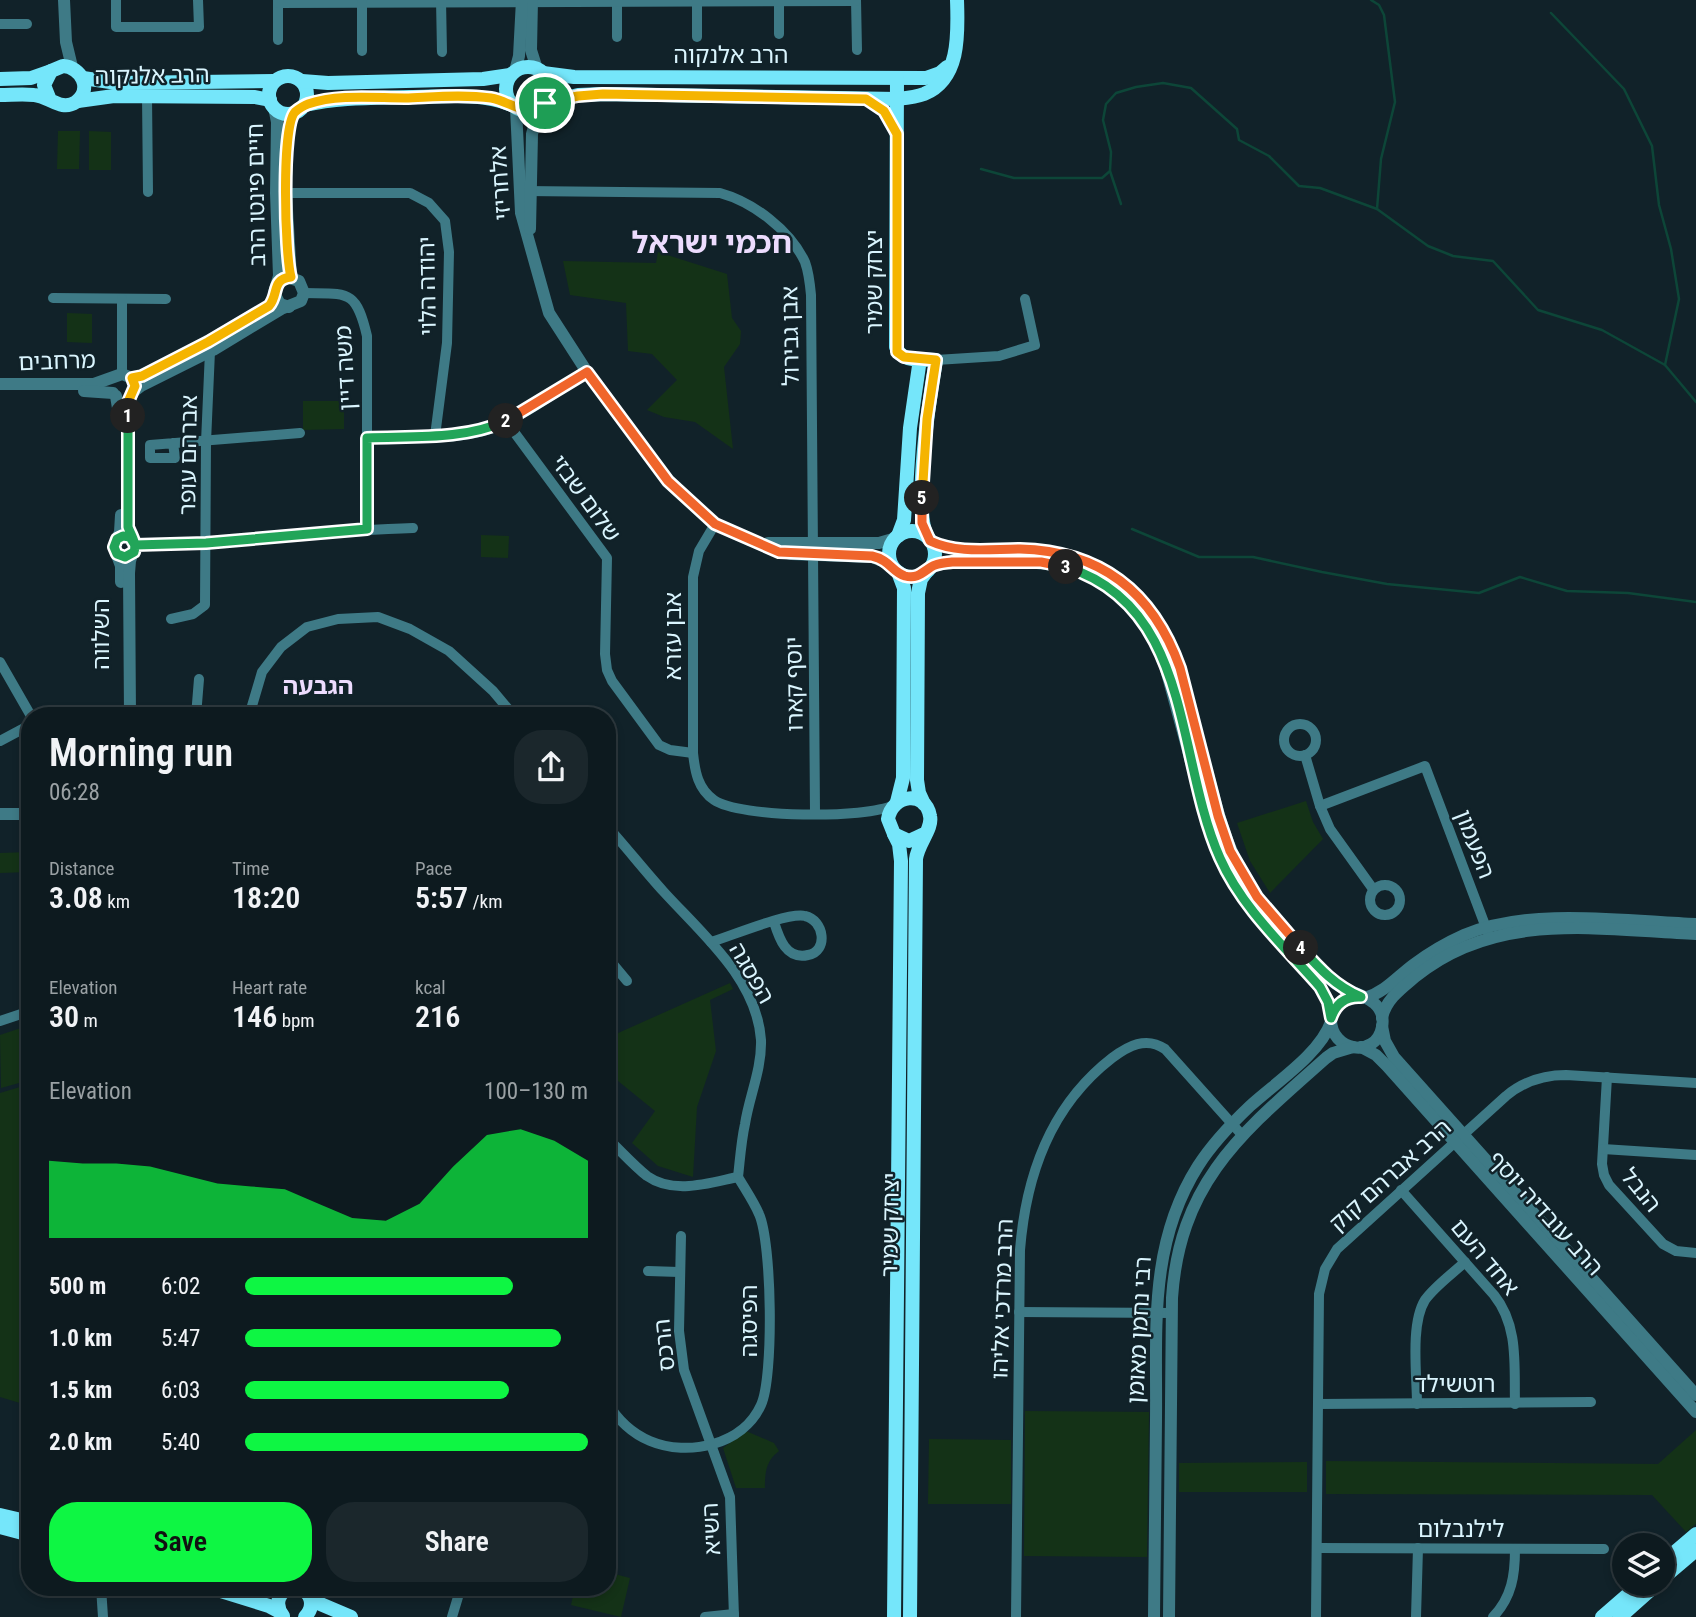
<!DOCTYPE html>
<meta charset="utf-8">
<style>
:root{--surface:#0d1a1f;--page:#1b272c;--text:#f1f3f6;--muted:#9aa1a4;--line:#2d383d;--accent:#0ef643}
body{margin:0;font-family:"Roboto Condensed","Noto Sans Hebrew",sans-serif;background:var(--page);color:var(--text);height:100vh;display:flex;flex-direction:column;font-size:26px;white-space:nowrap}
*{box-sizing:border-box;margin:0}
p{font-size:23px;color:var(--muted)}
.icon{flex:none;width:38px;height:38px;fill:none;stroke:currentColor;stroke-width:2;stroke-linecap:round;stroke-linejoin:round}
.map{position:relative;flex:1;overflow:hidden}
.drawer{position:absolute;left:21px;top:707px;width:595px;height:889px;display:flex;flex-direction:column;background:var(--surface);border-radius:28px;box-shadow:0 4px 10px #0003,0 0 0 2px var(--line)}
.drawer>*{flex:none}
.buttons{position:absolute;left:1612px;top:1533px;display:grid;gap:14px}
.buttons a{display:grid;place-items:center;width:63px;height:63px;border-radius:50%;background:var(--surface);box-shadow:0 4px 10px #0003,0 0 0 2px var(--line);font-size:35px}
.pin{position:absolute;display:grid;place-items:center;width:60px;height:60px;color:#fff;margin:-30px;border:4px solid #fff;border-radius:50%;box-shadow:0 2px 7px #0007}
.km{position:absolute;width:35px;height:35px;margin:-18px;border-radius:50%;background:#222;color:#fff;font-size:19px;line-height:35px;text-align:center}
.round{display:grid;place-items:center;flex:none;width:74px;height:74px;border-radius:28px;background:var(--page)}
.overview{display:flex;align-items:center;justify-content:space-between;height:119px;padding:0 28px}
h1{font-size:38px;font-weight:600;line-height:52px}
.stats{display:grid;grid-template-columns:repeat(3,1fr);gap:10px;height:119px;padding:7px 28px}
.stats div{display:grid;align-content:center}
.stats b{font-size:30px;font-weight:600}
.stats small{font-size:19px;font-weight:400}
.stats p{font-size:19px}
.chart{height:196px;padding:14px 28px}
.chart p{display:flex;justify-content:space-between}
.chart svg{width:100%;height:126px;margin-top:7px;fill:var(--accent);opacity:.7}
.primary-button{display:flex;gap:14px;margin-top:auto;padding:14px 28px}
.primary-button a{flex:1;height:80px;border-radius:28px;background:var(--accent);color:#111;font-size:28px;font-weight:600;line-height:80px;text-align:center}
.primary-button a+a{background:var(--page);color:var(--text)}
ul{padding:0 28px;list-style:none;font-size:23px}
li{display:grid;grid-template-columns:112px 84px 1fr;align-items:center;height:52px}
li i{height:18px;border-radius:9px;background:var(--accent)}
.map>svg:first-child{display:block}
.green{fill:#143217}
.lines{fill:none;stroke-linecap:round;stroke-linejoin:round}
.stream{stroke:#0d4638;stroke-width:2.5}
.minor{stroke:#3e7a86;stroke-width:10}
.tertiary{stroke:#3e7a86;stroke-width:12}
.secondary{stroke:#75e6fa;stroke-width:14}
.split-1-casing{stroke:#fff;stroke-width:14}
.split-2-casing{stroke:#fff;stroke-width:14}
.split-3-casing{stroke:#fff;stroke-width:14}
.split-4-casing{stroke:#fff;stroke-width:14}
.split-5-casing{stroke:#fff;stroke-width:14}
.split-6-casing{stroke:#fff;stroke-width:14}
.split-1{stroke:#f5b400;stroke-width:9}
.split-2{stroke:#22a559;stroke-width:9}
.split-3{stroke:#f0652b;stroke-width:9}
.split-4{stroke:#22a559;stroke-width:9}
.split-5{stroke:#f0652b;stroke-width:9}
.split-6{stroke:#f5b400;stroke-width:9}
.labels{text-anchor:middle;stroke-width:5;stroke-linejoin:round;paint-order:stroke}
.street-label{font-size:23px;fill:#daf5fe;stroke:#112229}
.neighbourhood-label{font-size:24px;font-weight:bold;fill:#eddcfe;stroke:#112229}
.district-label{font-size:30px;font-weight:bold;fill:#eddcfe;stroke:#112229}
</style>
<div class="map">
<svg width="1696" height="1617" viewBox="0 0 1696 1617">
<rect width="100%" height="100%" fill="#112229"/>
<!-- green -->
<g class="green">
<polygon points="58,131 80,131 79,169 57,169"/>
<polygon points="89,131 111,132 111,170 89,170"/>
<polygon points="658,252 727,274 732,318 741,331 740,344 724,367 733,449 695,422 664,417 647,410 677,380 652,354 628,351 626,303 570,295 563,261 656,263"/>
<polygon points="67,313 92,314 92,343 67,342"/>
<polygon points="303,401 344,401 344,429 303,430"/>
<polygon points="481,535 509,536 508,558 481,557"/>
<polygon points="1306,801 1313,822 1323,839 1270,893 1250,861 1237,823"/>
<polygon points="30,852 30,872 0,873 0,853"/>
<polygon points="730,983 733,989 710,1000 716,1051 697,1107 693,1177 658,1166 632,1143 655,1111 607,1072 607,1038"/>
<polygon points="30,1025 30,1080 1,1088 0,1035"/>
<polygon points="30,1084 30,1406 0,1397 0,1093"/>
<polygon points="1025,1411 1149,1412 1147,1557 1024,1556"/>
<polygon points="1696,1430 1696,1524 1686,1532 1652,1495 1326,1494 1326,1461 1658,1464"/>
<path d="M746,1431L774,1443L779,1451C766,1461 765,1472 765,1488H736L723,1448Z"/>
<polygon points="929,1439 1011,1440 1011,1504 928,1504"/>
<polygon points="1307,1462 1307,1492 1179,1492 1179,1463"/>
<polygon points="607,1572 630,1578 621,1617 571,1605 575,1587 607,1587"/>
</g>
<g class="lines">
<!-- stream -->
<g class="stream">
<polyline points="1371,0 1379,5 1384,15 1395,102 1381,159 1377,209"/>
<polyline points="1551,13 1624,89 1652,146 1659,205 1671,249 1679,299 1665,365"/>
<polyline points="981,169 1014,178 1102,178 1110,171 1111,152 1103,120 1106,104 1116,93 1136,87 1163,83 1191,88 1237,129 1239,140 1269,156 1299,186 1320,188 1377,209 1428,246 1453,256 1493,261 1538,310 1602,330 1665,365 1696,402"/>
<polyline points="1110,171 1121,204"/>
<polyline points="1132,529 1199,557 1253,557 1322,572 1387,584 1479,593 1520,577 1567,591 1628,593 1696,602"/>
</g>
<!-- minor -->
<g class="minor">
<polyline points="116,0 116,27 199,27 198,0"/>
<polyline points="278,0 278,40"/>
<polyline points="441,0 442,52"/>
<polyline points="617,0 617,37"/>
<polyline points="856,0 857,50"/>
<polyline points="779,2 779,34"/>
<polyline points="278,3 856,1"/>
<polyline points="362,3 362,51"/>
<polyline points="0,24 27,24"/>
<polyline points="697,37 697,2"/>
<polyline points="147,96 148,192"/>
<path d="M524,191L720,193C753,202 790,230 805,262C809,273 810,284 811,295L815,813"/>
<polyline points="286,193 410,193 429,203 445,221 449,252 447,343 435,436"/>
<path d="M304,293C348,294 356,289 367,336V529"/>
<polyline points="53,298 166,299"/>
<polyline points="122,299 122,374"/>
<polyline points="936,360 999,356 1035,345 1025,299"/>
<polyline points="506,421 607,558 605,654 607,670 612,681 659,745 670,750 693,753"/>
<path d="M367,438C404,437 452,441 487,430C519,420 558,390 587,372"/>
<polyline points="173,443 175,458 150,458 150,445 300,433"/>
<path d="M715,524L699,551L693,577V753C695,772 698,789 714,800C740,818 866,819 894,805"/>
<path d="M135,545C228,543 320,531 413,528"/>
<polyline points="171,619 193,614 205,605 206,442 210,351"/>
<polyline points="0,662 31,716"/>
<polyline points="196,716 199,679"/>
<polyline points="249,716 262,672 281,647 307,627 338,619 378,617 410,629 449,651 493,691 514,716"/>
<circle cx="1300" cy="740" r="16"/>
<polyline points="0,741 30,725"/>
<polyline points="1305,755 1320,806 1330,829 1373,889"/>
<polyline points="1320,806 1425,766 1488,933"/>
<path d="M607,826C626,847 644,870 663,891C701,933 757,979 761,1040C762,1069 749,1097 745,1124C741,1142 740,1160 738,1177"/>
<circle cx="1385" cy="900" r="15"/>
<path d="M711,942C731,936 788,912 805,916C824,920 829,951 808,955C786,960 779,938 774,922"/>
<polyline points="607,957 627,981"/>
<polyline points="0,1021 30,1011"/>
<polyline points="1607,1077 1602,1164 1604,1175 1609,1185 1663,1244 1676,1251 1696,1253"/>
<path d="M607,1138C620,1150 633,1165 647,1176C674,1195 709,1183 738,1177"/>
<polyline points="1603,1149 1696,1155"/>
<path d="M1401,1190L1494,1295C1519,1326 1514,1366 1515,1404"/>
<polyline points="681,1236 679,1331 684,1370 730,1497 734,1617"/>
<polyline points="648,1271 679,1272"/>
<polyline points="1019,1312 1172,1313"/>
<path d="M607,1402C617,1419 631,1433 650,1441C688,1457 743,1445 761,1405C774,1377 772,1243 759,1214C754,1202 745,1189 738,1177"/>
<polyline points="1318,1404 1591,1402"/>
<path d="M1417,1404C1417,1376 1410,1324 1425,1300C1435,1286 1452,1274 1465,1262"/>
<polyline points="1317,1548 1604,1549"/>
<polyline points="101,1587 103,1617"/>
<polyline points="452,1617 461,1587"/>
<polyline points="705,1617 734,1614"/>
<path d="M1016,1617L1020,1250C1026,1175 1050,1106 1112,1058C1128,1046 1146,1036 1165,1049L1242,1135"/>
<path d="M1316,1617L1319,1294L1325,1269L1337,1249L1506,1096C1524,1081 1543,1075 1566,1075L1696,1083"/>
<polyline points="1416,1617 1418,1548"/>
<path d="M1493,1617C1512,1597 1515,1575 1515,1549"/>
</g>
<!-- tertiary -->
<g class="tertiary">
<polyline points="64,0 66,42 72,67"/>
<polyline points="532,0 531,50 537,69"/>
<polyline points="515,71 519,56 522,0"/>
<polyline points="274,107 277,122 276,193 279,276 274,293 280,304 289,307"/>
<polyline points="516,108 521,213 549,313 587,372 668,481 715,524 769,548 791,554 872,557 892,565"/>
<polyline points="530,229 532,134 539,108"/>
<polyline points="291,277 286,193 287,141 288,129 295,112"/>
<polyline points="0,384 94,384 122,374 132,378"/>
<polyline points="84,391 113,393"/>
<polyline points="133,392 141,386 213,350 281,309 301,301 304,293 299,281 287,277 278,282"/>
<polyline points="116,396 120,420"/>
<polyline points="121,515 120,532 114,547 121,566 121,582"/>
<path d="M930,541C955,553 982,549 1009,549C1086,549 1138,577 1172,647C1187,689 1196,732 1208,775C1220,821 1231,864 1261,902C1280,925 1313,966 1336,984C1348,992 1364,994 1374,1003C1381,1009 1384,1018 1382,1027C1376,1059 1330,1052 1331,1018C1336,1003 1346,996 1361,997"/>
<polyline points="768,543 879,543 896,538"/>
<path d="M930,568C950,559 973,562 994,561C1074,561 1123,575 1161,651L1209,828L1223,865L1247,904L1320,987L1328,1002L1331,1018"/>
<polyline points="130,716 129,573 130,561 135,545 128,527 127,408 135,386 132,378"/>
<polyline points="0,814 30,814"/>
<path d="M1365,998C1385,992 1397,977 1413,965C1429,953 1446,943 1464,935C1529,907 1625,921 1696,924"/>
<path d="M1382,1018C1386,999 1402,988 1415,977C1497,910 1599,930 1696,934"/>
<polyline points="1382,1026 1385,1041 1394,1057 1696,1395"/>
<polyline points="1361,1047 1376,1055 1387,1066 1696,1412"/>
<path d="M1154,1617C1155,1551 1155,1485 1156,1420C1157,1330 1148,1245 1198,1166C1212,1144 1231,1124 1250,1106C1275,1083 1320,1054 1331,1022"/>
<path d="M1169,1617L1172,1298C1180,1180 1244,1131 1326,1058L1333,1053L1353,1047"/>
</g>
<!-- secondary -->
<g class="secondary">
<circle cx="528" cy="89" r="22"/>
<polyline points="543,73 574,77 926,78 940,73 947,67"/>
<circle cx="288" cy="95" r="19"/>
<polyline points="83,78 117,83 274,81"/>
<path d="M897,78L896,347C901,363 922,359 936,360C930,395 912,511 928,538"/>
<polyline points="0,79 31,78 51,71"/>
<polyline points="302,81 328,83 483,79 510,75"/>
<path d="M0,95C11,95 23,94 34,95C49,96 61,112 76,102C93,89 81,67 63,66L51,71L44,85L50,100"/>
<polyline points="78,101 114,96 255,97 270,100"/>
<path d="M545,103L578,95L603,94L897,99C906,98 916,97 924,94C961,79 958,32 957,0"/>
<path d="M305,105C339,97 374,98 409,97C443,97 480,92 512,105"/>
<circle cx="912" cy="554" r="23"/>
<polyline points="898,536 904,520 910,428 920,359"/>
<polyline points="897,802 903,778 904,588 898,572"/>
<polyline points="924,804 919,793 917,780 918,593 921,579 927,571"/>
<polyline points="894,834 899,844 901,861 894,1617"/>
<polyline points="0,1515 30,1522"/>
<polyline points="0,1527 30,1535"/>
<polyline points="1662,1563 1696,1534"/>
<polyline points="1662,1579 1696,1550"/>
<polyline points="208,1587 269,1606 280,1612"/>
<polyline points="251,1587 284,1591"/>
<path d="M296,1587C311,1591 316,1605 305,1617"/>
<polyline points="311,1600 351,1617"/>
<path d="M283,1616C274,1604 278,1591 293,1587"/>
<path d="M910,1617L916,859C918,843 933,829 930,816C926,790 892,794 888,819L894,834L909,841L924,834"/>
<polyline points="1602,1617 1640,1584"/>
<polyline points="1620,1617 1657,1584"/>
</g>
</g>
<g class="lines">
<defs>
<path id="split-1" d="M128,416V402L135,386L132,378L142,376L208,342L269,306C279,295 271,279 291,277C285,255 281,127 295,112C298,109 305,105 308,104C338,94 374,98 405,98C433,97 463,94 491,98C511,101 526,120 545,103"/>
<path id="split-2" d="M128,416V527C131,535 137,543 134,552L125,557L117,554L114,547L117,539L123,536L130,537L135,545L206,543L367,529V438C414,436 463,440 506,421"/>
<path id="split-3" d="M506,421L587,372L668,481L715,524L779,552L872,556C890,560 892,572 905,576C917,579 922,573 931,567C937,563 945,563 952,562H1041L1066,567"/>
<path id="split-4" d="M1066,567C1193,606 1175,757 1220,858C1242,908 1285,947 1320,987L1328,1002L1331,1018C1336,1003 1346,996 1361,997C1335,986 1319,968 1301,948"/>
<path id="split-5" d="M922,498V523L930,541C958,554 990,549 1020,549C1101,551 1153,592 1180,668L1218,816L1230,851L1257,897L1301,948"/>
<polyline id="split-6" points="545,103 578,96 603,94 866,99 884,111 897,134 897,352 904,357 936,360 927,419 922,498"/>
</defs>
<!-- split-1 casing -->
<use href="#split-1" class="split-1-casing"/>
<!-- split-2 casing -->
<use href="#split-2" class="split-2-casing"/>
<!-- split-3 casing -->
<use href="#split-3" class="split-3-casing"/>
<!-- split-4 casing -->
<use href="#split-4" class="split-4-casing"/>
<!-- split-5 casing -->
<use href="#split-5" class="split-5-casing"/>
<!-- split-6 casing -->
<use href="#split-6" class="split-6-casing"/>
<!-- split-1 -->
<use href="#split-1" class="split-1"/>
<!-- split-2 -->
<use href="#split-2" class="split-2"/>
<!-- split-3 -->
<use href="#split-3" class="split-3"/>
<!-- split-4 -->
<use href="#split-4" class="split-4"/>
<!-- split-5 -->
<use href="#split-5" class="split-5"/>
<!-- split-6 -->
<use href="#split-6" class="split-6"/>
</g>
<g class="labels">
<!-- street labels -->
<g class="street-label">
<text x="731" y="63">הרב אלנקוה</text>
<text transform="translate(152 75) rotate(-1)" y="8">הרב אלנקוה</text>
<text transform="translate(500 183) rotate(-94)" y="8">אלחריזי</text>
<text transform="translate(256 195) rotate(-91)" y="8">חיים פינטו הרב</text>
<text transform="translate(874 282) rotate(-90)" y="8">יצחק שמיר</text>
<text transform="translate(427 286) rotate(-91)" y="8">יהודה הלוי</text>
<text transform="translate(790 336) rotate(-91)" y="8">אבן גבירול</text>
<text transform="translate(57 361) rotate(-2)" y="8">מרחבים</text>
<text transform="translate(345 368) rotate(-93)" y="8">משה דיין</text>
<text transform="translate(188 455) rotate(-89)" y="8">אברהם עופר</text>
<text transform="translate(586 498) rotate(54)" y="8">שלום שבזי</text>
<text transform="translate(101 634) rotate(-90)" y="8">השלווה</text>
<text transform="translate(673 636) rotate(-90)" y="8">אבן עזרא</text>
<text transform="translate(794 684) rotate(-91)" y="8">יוסף קארו</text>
<text transform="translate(1475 844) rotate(69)" y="8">הפעמון</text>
<text transform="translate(752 973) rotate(60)" y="8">הפסגה</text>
<text transform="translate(1390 1175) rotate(-42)" y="8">הרב אברהם קוק</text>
<text transform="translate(1641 1190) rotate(51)" y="8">הנבל</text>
<text transform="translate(1546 1213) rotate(48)" y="8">הרב עובדיה יוסף</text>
<text transform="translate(890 1225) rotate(-89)" y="8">יצחק שמיר</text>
<text transform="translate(1485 1257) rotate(50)" y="8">אחד העם</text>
<text transform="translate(1002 1299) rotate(-88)" y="8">הרב מרדכי אליהו</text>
<text transform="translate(749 1321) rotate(-90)" y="8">הפיסגה</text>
<text transform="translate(1139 1330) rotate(-87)" y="8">רבי נחמן מאומן</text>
<text transform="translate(664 1345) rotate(-96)" y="8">הרכס</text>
<text x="1455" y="1392">רוטשילד</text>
<text transform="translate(711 1529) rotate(-93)" y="8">השיא</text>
<text x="1461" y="1537">לילנבלום</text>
</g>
<!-- neighbourhood labels -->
<g class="neighbourhood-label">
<text x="318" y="694">הגבעה</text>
</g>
<!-- district labels -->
<g class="district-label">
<text x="712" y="253">חכמי ישראל</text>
</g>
</g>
</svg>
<div class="buttons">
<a><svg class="icon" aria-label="layers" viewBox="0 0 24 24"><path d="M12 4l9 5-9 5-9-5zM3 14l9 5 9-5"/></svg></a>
</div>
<div class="pin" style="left:545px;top:103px;background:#1e9e55"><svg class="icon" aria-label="arrive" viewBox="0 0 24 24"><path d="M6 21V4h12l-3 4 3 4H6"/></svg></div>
<b class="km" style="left:128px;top:416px">1</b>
<b class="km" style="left:506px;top:421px">2</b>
<b class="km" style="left:1066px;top:567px">3</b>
<b class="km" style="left:1301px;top:948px">4</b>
<b class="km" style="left:922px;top:498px">5</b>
<section class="drawer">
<div class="overview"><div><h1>Morning run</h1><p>06:28</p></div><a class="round"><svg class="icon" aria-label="share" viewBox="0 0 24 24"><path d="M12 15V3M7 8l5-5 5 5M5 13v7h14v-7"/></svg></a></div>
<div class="stats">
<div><p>Distance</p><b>3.08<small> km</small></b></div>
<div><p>Time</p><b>18:20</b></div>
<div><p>Pace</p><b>5:57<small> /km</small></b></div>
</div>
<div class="stats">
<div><p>Elevation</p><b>30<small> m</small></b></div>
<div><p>Heart rate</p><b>146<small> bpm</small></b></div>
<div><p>kcal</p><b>216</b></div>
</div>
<div class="chart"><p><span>Elevation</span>100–130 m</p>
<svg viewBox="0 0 160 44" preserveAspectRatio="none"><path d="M0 44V17L10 18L20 18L30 19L40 22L50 25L60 26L70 27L80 32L90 37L100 38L110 32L120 19L130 8L140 6L150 10L160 17V44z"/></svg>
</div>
<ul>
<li><b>500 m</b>6:02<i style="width:78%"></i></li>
<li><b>1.0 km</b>5:47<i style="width:92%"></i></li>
<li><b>1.5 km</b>6:03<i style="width:77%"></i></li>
<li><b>2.0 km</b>5:40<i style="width:100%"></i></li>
</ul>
<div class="primary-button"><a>Save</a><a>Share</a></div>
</section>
</div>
